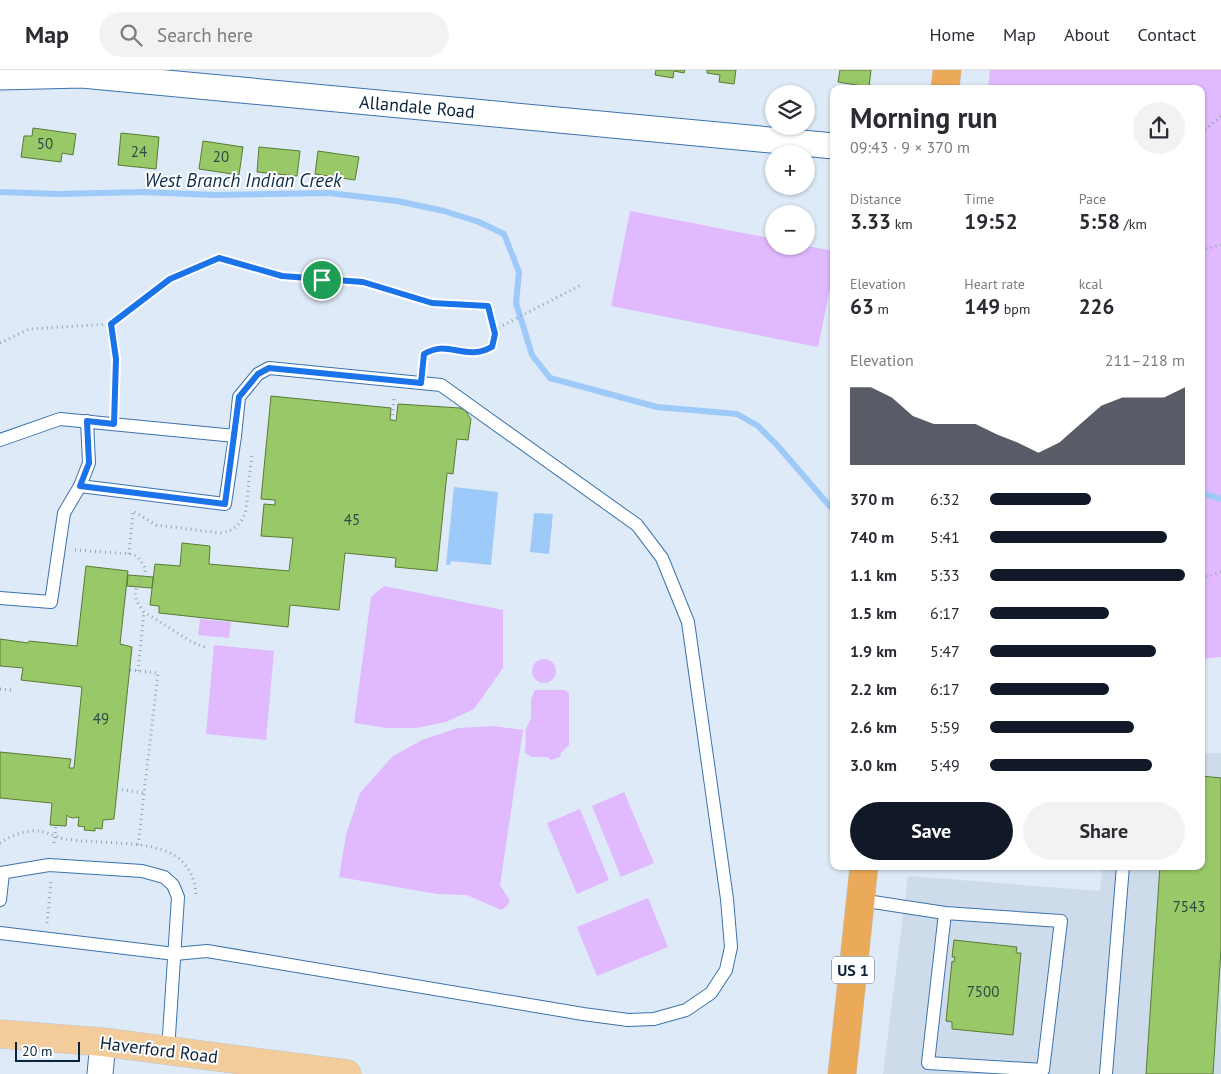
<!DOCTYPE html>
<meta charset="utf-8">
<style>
:root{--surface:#fff;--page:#f2f2f3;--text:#2b2b33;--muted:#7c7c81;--line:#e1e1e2;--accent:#111827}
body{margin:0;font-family:"PT Sans",sans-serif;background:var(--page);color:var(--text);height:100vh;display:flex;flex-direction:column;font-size:19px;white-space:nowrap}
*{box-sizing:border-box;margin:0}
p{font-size:16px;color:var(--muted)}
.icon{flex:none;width:28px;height:28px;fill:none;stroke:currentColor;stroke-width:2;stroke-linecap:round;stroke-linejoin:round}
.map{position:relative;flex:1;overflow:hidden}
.details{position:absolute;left:830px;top:15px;width:375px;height:785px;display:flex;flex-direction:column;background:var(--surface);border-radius:10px;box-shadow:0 1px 4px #0004}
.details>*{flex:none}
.controls{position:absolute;left:765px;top:15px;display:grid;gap:10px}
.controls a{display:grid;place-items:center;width:50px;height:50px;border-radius:50%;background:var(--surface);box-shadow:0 1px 4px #0004;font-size:25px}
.scale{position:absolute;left:15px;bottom:12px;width:65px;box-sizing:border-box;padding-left:5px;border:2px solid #0b233b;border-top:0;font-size:14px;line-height:18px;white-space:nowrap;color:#0b233b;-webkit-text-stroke:4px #fff;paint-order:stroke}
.pin{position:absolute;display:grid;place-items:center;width:42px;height:42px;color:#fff;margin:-21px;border:2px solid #fff;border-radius:50%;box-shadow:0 1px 5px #0007}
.round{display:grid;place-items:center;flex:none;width:52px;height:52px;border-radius:26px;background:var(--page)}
.headline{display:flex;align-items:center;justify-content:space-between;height:85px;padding:0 20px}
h1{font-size:28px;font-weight:700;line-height:38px}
.stats{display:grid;grid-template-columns:repeat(3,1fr);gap:8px;height:85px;padding:5px 20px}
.stats div{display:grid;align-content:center}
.stats b{font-size:21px;font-weight:700}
.stats small{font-size:14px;font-weight:400}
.stats p{font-size:14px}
.chart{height:140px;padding:10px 20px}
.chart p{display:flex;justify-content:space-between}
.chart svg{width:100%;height:90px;margin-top:5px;fill:var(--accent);opacity:.7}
.button{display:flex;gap:10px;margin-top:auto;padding:10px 20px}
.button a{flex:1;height:58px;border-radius:30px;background:var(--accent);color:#fff;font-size:20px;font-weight:700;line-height:58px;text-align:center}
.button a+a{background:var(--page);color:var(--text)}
ul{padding:0 20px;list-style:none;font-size:16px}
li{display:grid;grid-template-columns:80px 60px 1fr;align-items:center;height:38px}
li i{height:12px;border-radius:6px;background:var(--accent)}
header{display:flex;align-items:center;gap:30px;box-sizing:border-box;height:70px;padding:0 25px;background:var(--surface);border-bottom:1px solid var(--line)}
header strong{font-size:24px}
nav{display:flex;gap:28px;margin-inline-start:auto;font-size:18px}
.search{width:350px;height:45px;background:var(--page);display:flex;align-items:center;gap:12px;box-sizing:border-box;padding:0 18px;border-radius:28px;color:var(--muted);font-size:19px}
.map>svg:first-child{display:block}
.built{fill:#cedbea}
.green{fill:#e1b9ff}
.water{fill:#9ecaf9}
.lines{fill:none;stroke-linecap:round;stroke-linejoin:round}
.stream{stroke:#9ecaf9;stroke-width:6}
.building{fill:#99c868;stroke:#597b32}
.lane-casing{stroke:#3a73ad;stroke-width:14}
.street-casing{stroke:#3a73ad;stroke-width:27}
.primary-casing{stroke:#c0c6cc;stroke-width:29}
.highway-casing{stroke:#c0c6cc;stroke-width:29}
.path{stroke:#94a4b5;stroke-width:3;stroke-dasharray:1 4;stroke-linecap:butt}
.lane{stroke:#fff;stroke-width:12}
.street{stroke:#fff;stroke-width:25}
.primary{stroke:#f3cc9b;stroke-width:28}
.highway{stroke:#ebaa59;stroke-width:28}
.route-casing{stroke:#fff;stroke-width:10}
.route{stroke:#1a73e8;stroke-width:6}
.labels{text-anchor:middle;stroke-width:4;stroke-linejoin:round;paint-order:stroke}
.number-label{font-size:15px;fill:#2e4c46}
.shield{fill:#fff;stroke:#546576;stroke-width:1}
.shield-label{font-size:16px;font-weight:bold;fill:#0b233b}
.street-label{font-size:18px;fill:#0b233b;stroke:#fff}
.water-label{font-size:19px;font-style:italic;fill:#0d2c4a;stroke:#fff}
</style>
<header>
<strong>Map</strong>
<div class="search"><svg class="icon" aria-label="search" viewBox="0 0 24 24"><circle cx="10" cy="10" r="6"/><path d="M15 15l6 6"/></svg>Search here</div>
<nav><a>Home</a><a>Map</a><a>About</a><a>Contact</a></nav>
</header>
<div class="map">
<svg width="1221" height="1004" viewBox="0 0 1221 1004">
<rect width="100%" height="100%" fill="#deeaf7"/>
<!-- built -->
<polygon class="built" points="1201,683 1221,683 1221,1004 883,1004 908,806 1100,821 1103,796 1201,796"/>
<!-- green -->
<g class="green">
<polygon points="990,0 1221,0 1221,587 1201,589 1201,19 988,19"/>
<polygon points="630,141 774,169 774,176 806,176 834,181 834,199 818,277 611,236"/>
<polygon points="384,516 503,540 503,598 474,639 446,652 416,658 387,658 354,653 371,527"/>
<polygon points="200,549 231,552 229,568 198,565"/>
<polygon points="214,575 274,581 266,670 206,664"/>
<circle cx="544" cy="601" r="12"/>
<polygon points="535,620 566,620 569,624 569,675 561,683 560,687 551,690 547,687 532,687 525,683 526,659 531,648 531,629"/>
<polygon points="493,656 523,660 500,815 510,831 506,837 501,840 467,825 437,824 339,807 346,765 360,723 393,686 422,670 458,658"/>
<polygon points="624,722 654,793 621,807 592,736"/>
<polygon points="580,739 609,810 577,824 547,753"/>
<polygon points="648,828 668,877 597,906 577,857"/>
</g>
<!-- water -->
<g class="water">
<polygon points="454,417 498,422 491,495 451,491 450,495 446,495"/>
<polygon points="534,443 553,444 549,484 530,482"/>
</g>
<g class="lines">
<!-- stream -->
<g class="stream">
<polyline points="0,122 58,124 143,122 215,125 329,123 397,131 444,141 479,152 504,164 519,202 516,233 532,285 550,308 657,337 737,344 758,356 777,375 834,441"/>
<polyline points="1201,423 1221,429"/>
</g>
</g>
<!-- building -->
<g class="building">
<polygon points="656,0 685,0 684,3 674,1 673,8 655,5"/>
<polygon points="707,0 736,0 734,14 719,12 720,5 707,3"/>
<polygon points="840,0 871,0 869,17 838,12"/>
<polygon points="33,58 76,64 73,85 62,83 61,92 21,87 24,66 32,66"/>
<polygon points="121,63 159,67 156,99 118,95"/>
<polygon points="203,71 243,77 239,105 199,99"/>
<polygon points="259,77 300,81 297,106 257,102"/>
<polygon points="318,81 359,87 355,110 315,104"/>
<polygon points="271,326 391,338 390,350 392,350 396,351 398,334 460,338 465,340 471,349 468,370 457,369 453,404 447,403 437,501 395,497 396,488 345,483 339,540 290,535 288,557 159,543 159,536 150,535 155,494 180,496 182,473 210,476 209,494 289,501 293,468 261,466 264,434 275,435 275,430 261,429"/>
<polygon points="86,496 128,501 120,574 132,577 114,749 103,750 102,759 95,758 95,761 84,760 85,757 78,756 79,747 73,748 69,747 67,745 66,756 50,755 52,733 0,728 0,682 71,689 69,698 74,698 82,617 21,610 23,598 0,596 0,569 28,573 29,571 77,576"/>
<polygon points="128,505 153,507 152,518 127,516"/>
<polygon points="1201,706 1221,708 1221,879 1213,1004 1146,1004 1160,796 1201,796"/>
<polygon points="954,870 1017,877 1016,883 1021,883 1013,965 952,959 952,952 946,951 952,891 954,892 955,887 952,887"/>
</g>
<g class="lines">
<defs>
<g id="lane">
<polyline points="0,370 60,349 235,366 239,327 258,304 269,298 441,315 637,455 662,488 688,552 727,829 731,877 726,900 711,923 686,940 654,949 628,950 583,944 207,881 175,884 0,863"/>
<polyline points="80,416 225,434 235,366"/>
<polyline points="0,528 51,532 64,443 80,416 89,393 87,351"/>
<polyline points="0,803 49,795 142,801 164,807 173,815 178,827 168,981"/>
<polyline points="0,830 3,803"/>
<polyline points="860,830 945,843 1061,851 1043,1000 928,993 945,843"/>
<polyline points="1106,1004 1123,796"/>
</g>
<g id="street">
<polyline points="0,7 82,5 834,76"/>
<polyline points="100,1004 103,972"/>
</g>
<polyline id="primary" points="0,964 103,972 347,1004"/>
<g id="highway">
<polyline points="945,19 947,0"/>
<polyline points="842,1004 864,796"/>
</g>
</defs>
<!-- lane casing -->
<use href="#lane" class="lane-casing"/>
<!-- street casing -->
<use href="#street" class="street-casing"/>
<!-- primary casing -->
<use href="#primary" class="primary-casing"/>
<!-- highway casing -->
<use href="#highway" class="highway-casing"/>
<!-- path -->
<g class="path">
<polyline points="1201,63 1221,46"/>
<polyline points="1201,180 1221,175"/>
<polyline points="111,254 116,289 115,338"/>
<polyline points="494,260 581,215"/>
<path d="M0,273L29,259L111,254L171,209L219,188L282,206L363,213L432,233L488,236L495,264L492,277C487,279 482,282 477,282C456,284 444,272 424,284L423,296"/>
<polyline points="392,350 394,328 393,328"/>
<path d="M75,480L131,484L138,487L146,499C139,519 127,520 144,542L192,572L207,578"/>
<path d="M129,484L133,441L156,455L220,463C234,461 242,454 246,440L252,383"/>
<polyline points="1201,508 1221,502"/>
<polyline points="130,600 158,603 138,776"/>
<polyline points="138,601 144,542"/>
<polyline points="0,619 12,620"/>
<polyline points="117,719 144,723"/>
<path d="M0,773C9,767 20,762 32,761C47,760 53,767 65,769C95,774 150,770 174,785C188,794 195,808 196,824"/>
<polyline points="54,773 56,755"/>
<polyline points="47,853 51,812"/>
</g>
<!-- lane -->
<use href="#lane" class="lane"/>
<!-- street -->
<use href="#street" class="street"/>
<!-- primary -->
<use href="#primary" class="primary"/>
<!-- highway -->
<use href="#highway" class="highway"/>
</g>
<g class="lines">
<defs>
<path id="route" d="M219,188L282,206L363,212L432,233L488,236L495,264L492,277C487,279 482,282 476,282C456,284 444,272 424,284L421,313L269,298L258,304L239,327L225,434L80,416L89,393L87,351L114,354L116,289L111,254L170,209Z"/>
</defs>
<!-- route casing -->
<use href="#route" class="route-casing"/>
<!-- route -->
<use href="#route" class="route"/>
</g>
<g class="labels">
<!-- number labels -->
<g class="number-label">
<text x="45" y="79">50</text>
<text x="139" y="87">24</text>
<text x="221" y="92">20</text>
<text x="352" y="455">45</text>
<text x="101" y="654">49</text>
<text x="1189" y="842">7543</text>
<text x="983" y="927">7500</text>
</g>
<!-- shield labels -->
<rect class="shield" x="832" y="886.5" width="42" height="27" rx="4"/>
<g class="shield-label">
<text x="853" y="906">US 1</text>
</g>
<!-- street labels -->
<g class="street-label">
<text transform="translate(417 37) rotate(5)" y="6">Allandale Road</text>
<text transform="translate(159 980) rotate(7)" y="6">Haverford Road</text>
</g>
<!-- water labels -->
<g class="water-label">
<text x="243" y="117">West Branch Indian Creek</text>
</g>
</g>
</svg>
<div class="controls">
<a><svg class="icon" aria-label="layers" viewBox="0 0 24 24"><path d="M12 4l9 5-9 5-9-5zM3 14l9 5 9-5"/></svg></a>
<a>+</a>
<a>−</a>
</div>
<div class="scale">20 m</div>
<div class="pin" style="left:322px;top:210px;background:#1e9e55"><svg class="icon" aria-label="arrive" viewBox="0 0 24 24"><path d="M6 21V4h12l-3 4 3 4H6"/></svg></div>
<section class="details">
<div class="headline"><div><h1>Morning run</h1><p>09:43 · 9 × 370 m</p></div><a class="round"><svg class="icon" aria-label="share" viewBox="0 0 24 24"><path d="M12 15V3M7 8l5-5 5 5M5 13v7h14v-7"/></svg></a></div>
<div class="stats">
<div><p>Distance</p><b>3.33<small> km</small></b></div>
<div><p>Time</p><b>19:52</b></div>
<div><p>Pace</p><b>5:58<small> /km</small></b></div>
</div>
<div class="stats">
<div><p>Elevation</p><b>63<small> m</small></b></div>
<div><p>Heart rate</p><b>149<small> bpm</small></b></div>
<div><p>kcal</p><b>226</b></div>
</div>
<div class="chart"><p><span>Elevation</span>211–218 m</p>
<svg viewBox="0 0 160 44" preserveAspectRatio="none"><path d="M0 44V6L10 6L20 11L30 20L40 24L50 24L60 24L70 29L80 33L90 38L100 33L110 24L120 15L130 11L140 11L150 11L160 6V44z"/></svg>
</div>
<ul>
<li><b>370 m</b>6:32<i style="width:52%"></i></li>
<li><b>740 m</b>5:41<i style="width:91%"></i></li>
<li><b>1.1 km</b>5:33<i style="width:100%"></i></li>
<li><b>1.5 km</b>6:17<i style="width:61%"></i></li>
<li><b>1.9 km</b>5:47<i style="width:85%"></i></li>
<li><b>2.2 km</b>6:17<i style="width:61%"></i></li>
<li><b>2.6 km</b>5:59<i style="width:74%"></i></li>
<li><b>3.0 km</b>5:49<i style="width:83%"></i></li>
</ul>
<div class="button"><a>Save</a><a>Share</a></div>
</section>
</div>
